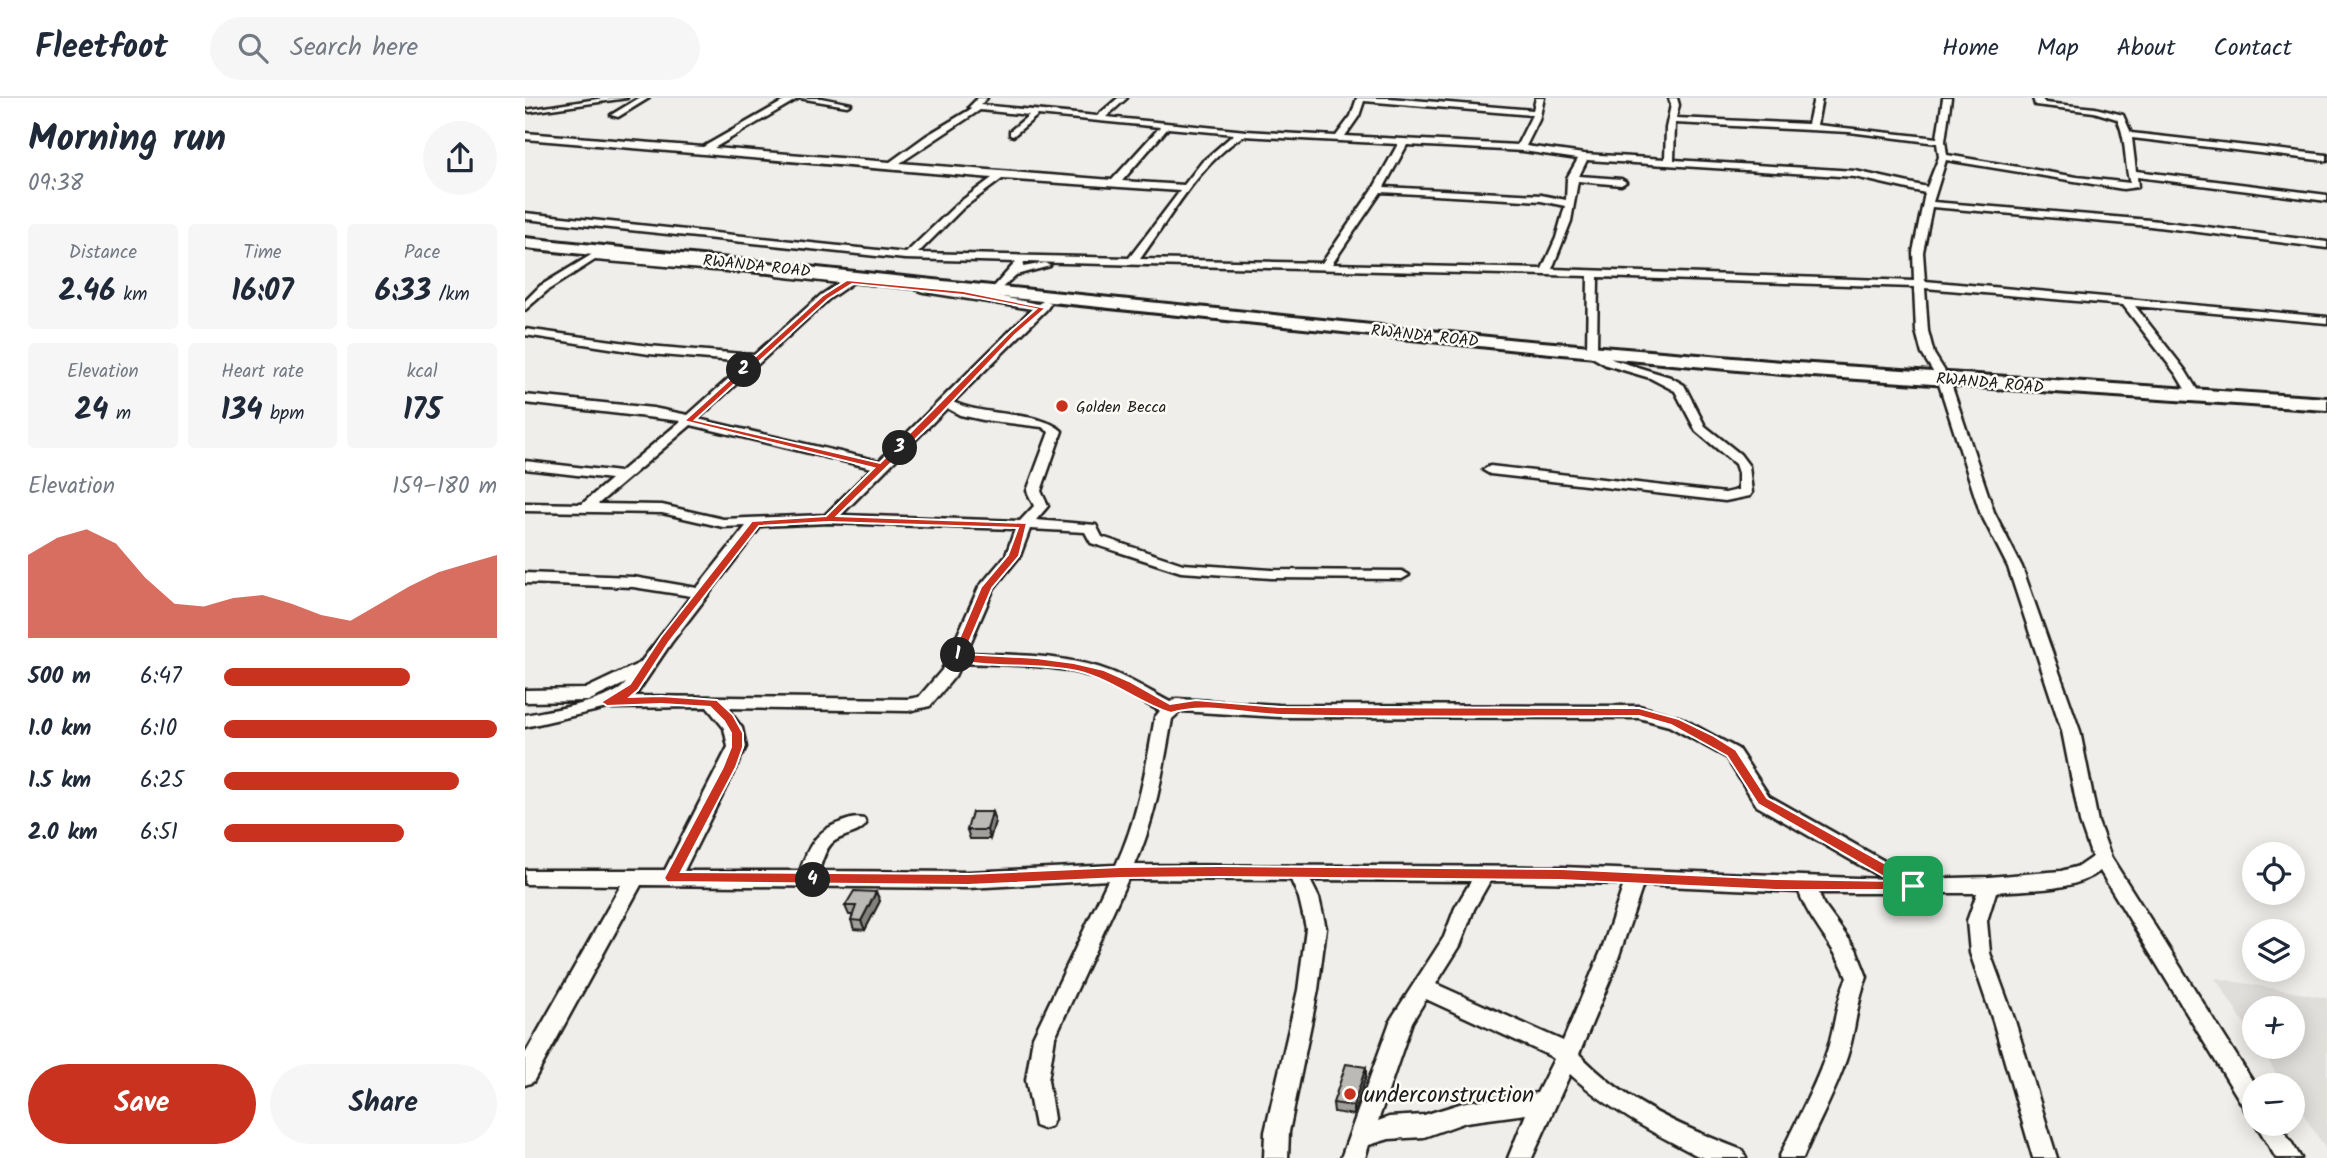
<!DOCTYPE html>
<meta charset="utf-8">
<style>
:root{--surface:#fff;--page:#f6f6f7;--text:#1f2937;--muted:#747a83;--line:#e0e1e3;--accent:#c8321e}
body{margin:0;font-family:Kalam,sans-serif;background:var(--page);color:var(--text);height:100vh;display:flex;flex-direction:column;font-size:26px;white-space:nowrap}
*{box-sizing:border-box;margin:0}
p{font-size:23px;color:var(--muted)}
.icon{flex:none;width:38px;height:38px;fill:none;stroke:currentColor;stroke-width:2;stroke-linecap:round;stroke-linejoin:round}
.map{position:relative;flex:1;overflow:hidden}
.side{display:flex;flex-direction:column;background:var(--surface);width:525px}
.side>*{flex:none}
.fabs{position:absolute;left:1717px;top:744px;display:grid;gap:14px}
.fabs a{display:grid;place-items:center;width:63px;height:63px;border-radius:50%;background:var(--surface);box-shadow:0 4px 18px #0003;font-size:35px}
.pin{position:absolute;display:grid;place-items:center;width:60px;height:60px;color:#fff;margin:-30px;border-radius:14px;box-shadow:0 4px 10px #0006}
.km{position:absolute;width:35px;height:35px;margin:-18px;border-radius:50%;background:#222;color:#fff;font-size:19px;line-height:35px;text-align:center}
.round{display:grid;place-items:center;flex:none;width:74px;height:74px;border-radius:37px;background:var(--page)}
.overview{display:flex;align-items:center;justify-content:space-between;height:119px;padding:0 28px}
h1{font-size:38px;font-weight:600;line-height:52px}
.metrics{display:grid;grid-template-columns:repeat(3,1fr);gap:10px;height:119px;padding:7px 28px}
.metrics div{display:grid;align-content:center;border-radius:7px;background:var(--page);text-align:center}
.metrics b{font-size:30px;font-weight:600}
.metrics small{font-size:19px;font-weight:400}
.metrics p{font-size:19px}
.chart{height:196px;padding:14px 28px}
.chart p{display:flex;justify-content:space-between}
.chart svg{width:100%;height:126px;margin-top:7px;fill:var(--accent);opacity:.7}
.cta{display:flex;gap:14px;margin-top:auto;padding:14px 28px}
.cta a{flex:1;height:80px;border-radius:42px;background:var(--accent);color:#fff;font-size:28px;font-weight:600;line-height:80px;text-align:center}
.cta a+a{background:var(--page);color:var(--text)}
ul{padding:0 28px;list-style:none;font-size:23px}
li{display:grid;grid-template-columns:112px 84px 1fr;align-items:center;height:52px}
li i{height:18px;border-radius:9px;background:var(--accent)}
header{display:flex;align-items:center;gap:42px;box-sizing:border-box;height:98px;padding:0 35px;background:var(--surface);border-bottom:2px solid var(--line)}
header strong{font-size:33px}
nav{display:flex;gap:38px;margin-inline-start:auto;font-size:24px}
.search{width:490px;height:63px;background:var(--page);display:flex;align-items:center;gap:18px;box-sizing:border-box;padding:0 24px;border-radius:38px;color:var(--muted);font-size:26px}
main{display:flex;flex:1;min-height:0}
.map>svg:first-child{display:block}
.built{fill:#e0deda}
.lines{fill:none;stroke-linecap:round;stroke-linejoin:round}
.minor-casing{stroke:#1c1c1c;stroke-width:5}
.highway-casing{stroke:#1c1c1c;stroke-width:6}
.minor{fill:#fdfcf7;fill-rule:evenodd}
.highway{fill:#fdfcf7;fill-rule:evenodd}
.wall{fill:#a1a09d;stroke:#1c1c1c;stroke-width:2}
.shaded-wall{fill:#83827f;stroke:#1c1c1c;stroke-width:2}
.building{fill:#bbbab6;stroke:#1c1c1c;stroke-width:2}
.route{fill:#c8321e;stroke:#fff;stroke-width:2;fill-rule:evenodd}
.poi-dot{fill:#c8321e;stroke:#fdfcf7;stroke-width:2.5}
.labels{text-anchor:middle;stroke-width:5;stroke-linejoin:round;paint-order:stroke}
.far-street-label{font-size:16px;fill:#1c1c1c;stroke:#fdfcf7}
.far-poi-label{font-size:16px;fill:#1c1c1c;stroke:#fdfcf7;text-anchor:start}
.near-poi-label{font-size:23px;fill:#1c1c1c;stroke:#fdfcf7;text-anchor:start}
</style>
<header>
<strong>Fleetfoot</strong>
<div class="search"><svg class="icon" aria-label="search" viewBox="0 0 24 24"><circle cx="10" cy="10" r="6"/><path d="M15 15l6 6"/></svg>Search here</div>
<nav><a>Home</a><a>Map</a><a>About</a><a>Contact</a></nav>
</header>
<main>
<section class="side">
<div class="overview"><div><h1>Morning run</h1><p>09:38</p></div><a class="round"><svg class="icon" aria-label="share" viewBox="0 0 24 24"><path d="M12 15V3M7 8l5-5 5 5M5 13v7h14v-7"/></svg></a></div>
<div class="metrics">
<div><p>Distance</p><b>2.46<small> km</small></b></div>
<div><p>Time</p><b>16:07</b></div>
<div><p>Pace</p><b>6:33<small> /km</small></b></div>
</div>
<div class="metrics">
<div><p>Elevation</p><b>24<small> m</small></b></div>
<div><p>Heart rate</p><b>134<small> bpm</small></b></div>
<div><p>kcal</p><b>175</b></div>
</div>
<div class="chart"><p><span>Elevation</span>159–180 m</p>
<svg viewBox="0 0 160 44" preserveAspectRatio="none"><path d="M0 44V15L10 9L20 6L30 11L40 23L50 32L60 33L70 30L80 29L90 32L100 36L110 38L120 32L130 26L140 21L150 18L160 15V44z"/></svg>
</div>
<ul>
<li><b>500 m</b>6:47<i style="width:68%"></i></li>
<li><b>1.0 km</b>6:10<i style="width:100%"></i></li>
<li><b>1.5 km</b>6:25<i style="width:86%"></i></li>
<li><b>2.0 km</b>6:51<i style="width:66%"></i></li>
</ul>
<div class="cta"><a>Save</a><a>Share</a></div>
</section>
<div class="map">
<svg width="1802" height="1060" viewBox="0 0 1802 1060">
<rect width="100%" height="100%" fill="#f0eeea"/>
<filter id="ink" filterUnits="userSpaceOnUse"><feTurbulence type="fractalNoise" baseFrequency=".0143" numOctaves="2"/><feDisplacementMap in="SourceGraphic" scale="14" xChannelSelector="R" yChannelSelector="G"/><feConvolveMatrix kernelMatrix="1 2 1 2 8 2 1 2 1" color-interpolation-filters="sRGB"/></filter>
<g filter="url(#ink)">
<!-- built -->
<polygon class="built" points="1690,880 1802,900 1802,1053 1768,1000 1768,987 1759,987 1734,949 1768,948 1768,910 1729,910 1729,940"/>
<g class="lines">
<defs>
<g id="minor">
<polygon points="79,0 102,0 5,14 1,12"/>
<polygon points="114,0 124,0 93,19 86,17"/>
<path d="M264,0H296L326,6L322,8L274,0L189,50L365,64L401,38L446,11L444,9L453,0H462L455,7L572,18L593,0H602L581,19L721,33L811,38L826,18L832,0H864L1008,12L1011,0H1019L1014,22L1001,48L1059,56L1140,61L1141,30L1146,7L1144,0H1152L1154,7L1151,20L1283,26L1289,0H1297L1292,27L1412,40L1418,0H1426L1420,43L1422,57L1552,79L1605,85C1599,65 1602,41 1592,21L1569,14L1510,7L1508,0H1516L1520,5L1570,10L1598,17L1606,35L1802,57V63L1607,40L1611,73L1802,97V103L1612,79L1613,89L1598,91L1421,62L1408,104L1625,122L1802,144V150L1625,128L1407,109L1398,154L1400,183L1802,219V225L1610,208L1660,272L1676,298L1670,302L1666,301L1651,276L1598,207L1400,190L1403,233L1409,256L1424,280L1469,414L1497,469L1555,633L1573,724L1586,759L1730,987L1729,1016L1721,1013L1575,773C1548,794 1504,791 1471,794L1462,823L1465,855L1490,923L1532,1060H1508L1468,923L1445,855L1442,823L1452,795H1294L1298,806L1331,851L1342,879C1331,905 1331,933 1322,959C1311,994 1292,1026 1278,1060H1254C1269,1026 1288,994 1300,959C1310,933 1310,905 1322,879C1310,848 1285,825 1274,794L1118,787L1088,875L1054,956C1064,966 1075,976 1086,985C1124,1015 1173,1035 1217,1052L1221,1060H1180L1171,1057C1125,1033 1083,1011 1045,976L1007,1060H983L1001,1016L941,1024L899,1039L864,1041L844,1047L840,1060H816L866,921L919,839L930,810L946,783L785,782L794,800L801,830L793,892L764,1034L763,1060H739L740,1034L773,892L781,830L774,800L766,782L603,781L530,939L523,982L529,1021L526,1028L518,1031L510,1028L501,982L508,939L583,782L443,790L116,787L8,984L0,987V956L96,787L0,786V772H140L203,649L199,630L182,609L82,610L0,629V617C24,612 88,604 101,585L63,603L0,604V592L60,591L115,565L166,498L108,489L0,485V475L108,479L172,490L221,428L198,429L137,415L0,413V405L57,406L86,381L0,371V363L95,374L156,323L0,305V297L128,310L163,317L222,264L124,256L0,237V231L124,248L229,257L296,197L314,185L252,178L251,176L256,173L325,180L330,183L304,201L173,321L354,363L507,211L399,194L395,193V189L462,196L513,206L520,202L526,205L521,212L428,304C459,319 517,313 537,333L516,393L523,408L511,422L571,427L577,439L658,466L746,472L877,473L884,477L877,481L746,480L656,474L566,445L560,434L505,431L495,458L469,490L441,555C489,557 540,556 587,574C607,582 626,594 645,604L652,601L754,607L1114,608L1156,620L1213,651L1244,698L1391,781L1464,779L1536,773L1554,768L1567,759L1555,724L1537,633L1483,469L1455,414L1412,280L1397,256L1391,233L1389,189L1073,179L1072,253L1089,262L1145,279L1159,287L1180,328L1215,356L1224,368L1227,395L1225,398L1200,403L965,376L958,372L965,368L1200,395L1213,392V375L1210,366L1171,333L1150,293L1125,280L1081,267L1062,256L1063,178L499,164L498,169L520,165L525,168L491,177L471,195L466,192L491,164L380,161L0,121V115L381,155L432,106L467,80L0,41V35L178,49ZM839,3L1007,17L992,47L820,38L834,18ZM455,12L504,17L485,33V37L488,38L513,17L635,29L587,82L375,65ZM1150,25L1324,34L1412,45L1414,59L1402,89L1330,73L1149,62ZM643,30L709,36L677,64L659,87L597,83ZM718,38L873,46L848,91L797,165L615,161C646,119 674,66 718,38ZM882,47L998,53L1053,61L1042,80L1041,102L1016,97L859,89ZM1062,62L1330,79L1400,95L1388,154L1389,183L1027,171L1046,123L1053,83L1096,87L1101,84L1096,81L1054,78ZM477,81L655,93L604,160L393,155L438,110ZM856,94L1016,103L1040,108L1031,140L1017,171L807,166ZM422,310L435,317L458,322L517,329L524,334L502,393L509,408L495,423L316,417ZM166,327L347,370L300,417L198,421L137,407L73,406ZM304,425L490,431L481,457L454,489L417,572L394,599L383,601L110,598L146,545L236,428ZM436,565C482,567 533,565 577,582C597,590 616,603 635,613L630,619C621,670 613,720 591,767L443,774L294,773C297,764 299,754 306,746C316,736 334,737 341,726L339,721C330,719 325,721 317,724C291,732 283,749 275,773H159L221,649L217,630L202,610L383,613L405,608L430,578ZM656,613L754,619L1114,620L1144,628L1201,659L1232,708L1359,781L1036,769L610,767C631,720 638,671 647,621ZM965,783L1099,786L1077,851L1038,943L911,886L935,848L949,811ZM901,901L1025,958L1029,961L1012,995L941,1004L899,1017L864,1019L853,1023L887,924Z"/>
<polygon points="76,151 81,154 79,157 213,168 218,171 213,174 70,162 23,192 0,212 0,203 15,188"/>
<polygon points="1731,1026 1755,1026 1776,1060 1751,1060"/>
</g>
<polygon id="highway" points="0,140 993,242 1257,264 1802,300 1802,312 1257,276 993,252 0,150"/>
</defs>
<!-- minor casing -->
<use href="#minor" class="minor-casing"/>
<!-- highway casing -->
<use href="#highway" class="highway-casing"/>
<!-- minor -->
<use href="#minor" class="minor"/>
<!-- highway -->
<use href="#highway" class="highway"/>
</g>
<!-- wall -->
<g class="wall">
<polygon points="467,714 470,723 465,741 445,741 442,732"/>
<polygon points="351,794 355,803 340,832 329,831 326,822 328,817 324,817 320,808"/>
<polygon points="841,969 841,978 828,1017 809,1014 808,1005"/>
</g>
<!-- shaded-wall -->
<g class="shaded-wall">
<polygon points="467,714 470,723 465,741 462,732"/>
<polygon points="351,794 355,803 340,832 336,823"/>
<polygon points="841,969 841,978 828,1017 828,1008"/>
</g>
<!-- building -->
<g class="building">
<polygon points="447,714 467,714 462,732 442,732"/>
<polygon points="329,793 351,794 336,823 326,822 331,808 320,808"/>
<polygon points="821,966 841,969 828,1008 808,1005"/>
</g>
</g>
<!-- route -->
<path class="route" d="M322,182L438,193L521,210L490,237L412,320L312,418L502,425L494,458L467,490L439,556L512,560L549,565L579,572L604,583L645,606L671,602L754,609L1114,610L1154,621L1187,637L1211,652L1242,700L1393,784V792H1251L1036,782L694,779L595,780L443,787L142,784L139,780L198,669L206,649V635L199,623L185,609L136,606L82,608L76,604L105,586L136,539L227,423L301,418L349,370L159,323L297,198ZM327,186L438,197L511,211L485,234L355,365L170,322L303,201ZM304,424L493,430L483,457L456,489L426,560L427,562C468,571 511,564 552,573C589,582 613,605 646,615C680,604 720,616 756,617C875,620 995,618 1114,618L1146,627L1202,658L1233,706L1366,783L1251,781L1036,771L694,768L595,769L443,776L156,774L211,669L218,649V635L208,617L192,602L136,598L105,599L113,592L144,544L234,428Z"/>
<!-- markers -->
<g class="poi-dot">
<circle cx="537" cy="308" r="7"/>
<circle cx="825" cy="996" r="7"/>
</g>
<g class="labels">
<!-- far-street labels -->
<g class="far-street-label">
<text transform="translate(232 167) rotate(6)" y="6">RWANDA ROAD</text>
<text transform="translate(900 237) rotate(6)" y="6">RWANDA ROAD</text>
<text transform="translate(1465 284) rotate(5)" y="6">RWANDA ROAD</text>
</g>
<!-- far-poi labels -->
<g class="far-poi-label">
<text x="551" y="314">Golden Becca</text>
</g>
<!-- near-poi labels -->
<g class="near-poi-label">
<text x="839" y="1004">underconstruction</text>
</g>
</g>
</svg>
<div class="fabs">
<a><svg class="icon" aria-label="locate" viewBox="0 0 24 24"><circle cx="12" cy="12" r="6"/><path d="M12 2v4M12 18v4M2 12h4M18 12h4"/></svg></a>
<a><svg class="icon" aria-label="layers" viewBox="0 0 24 24"><path d="M12 4l9 5-9 5-9-5zM3 14l9 5 9-5"/></svg></a>
<a>+</a>
<a>−</a>
</div>
<div class="pin" style="left:1388px;top:788px;background:#1e9e55"><svg class="icon" aria-label="arrive" viewBox="0 0 24 24"><path d="M6 21V4h12l-3 4 3 4H6"/></svg></div>
<b class="km" style="left:433px;top:557px">1</b>
<b class="km" style="left:219px;top:272px">2</b>
<b class="km" style="left:375px;top:350px">3</b>
<b class="km" style="left:288px;top:782px">4</b>
</div>
</main>
